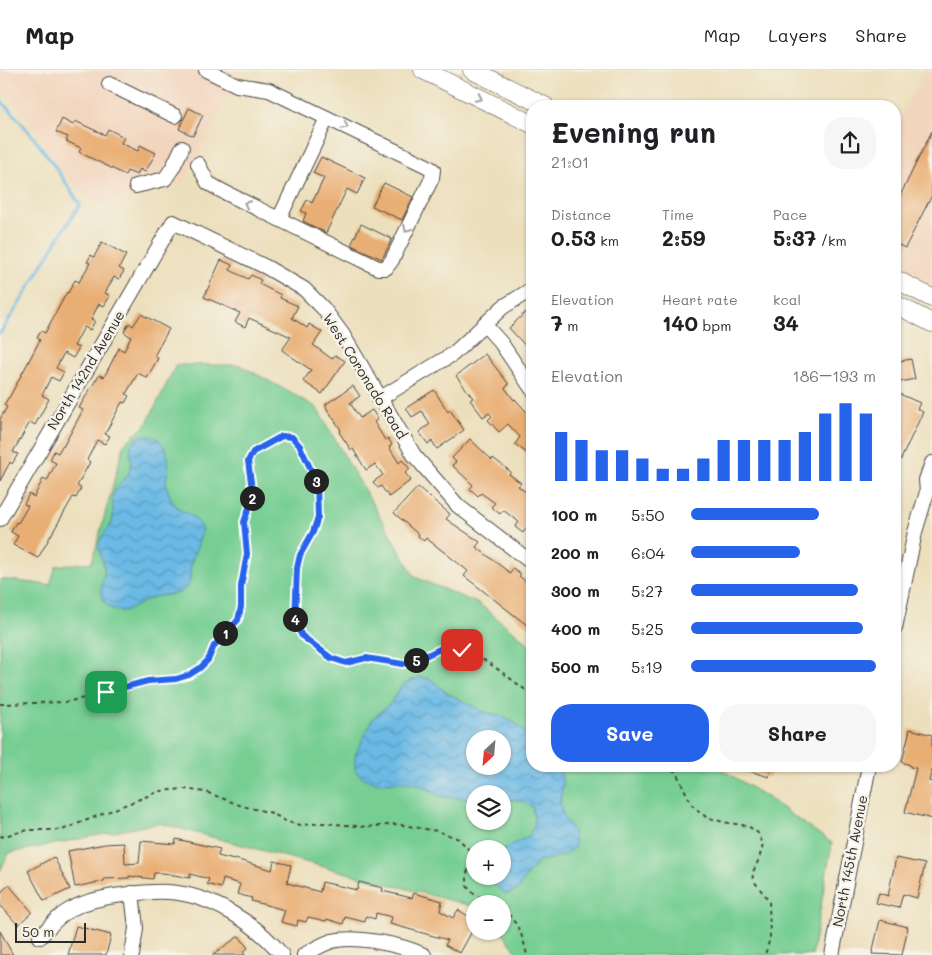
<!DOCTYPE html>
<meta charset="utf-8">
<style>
:root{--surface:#fff;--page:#f6f6f6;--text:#202124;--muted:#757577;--line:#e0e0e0;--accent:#2563eb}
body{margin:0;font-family:Mali,sans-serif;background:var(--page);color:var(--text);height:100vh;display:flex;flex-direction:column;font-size:19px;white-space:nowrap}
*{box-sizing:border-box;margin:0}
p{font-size:16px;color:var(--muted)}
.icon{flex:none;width:28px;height:28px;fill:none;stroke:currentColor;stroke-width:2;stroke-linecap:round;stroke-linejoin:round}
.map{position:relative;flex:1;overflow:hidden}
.sheet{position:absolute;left:526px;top:30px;width:375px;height:672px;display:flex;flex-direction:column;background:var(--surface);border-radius:20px;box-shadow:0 1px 4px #0004}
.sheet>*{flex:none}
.needle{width:32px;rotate:206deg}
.tools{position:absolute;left:466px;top:660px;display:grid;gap:10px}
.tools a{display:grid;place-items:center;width:45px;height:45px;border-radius:50%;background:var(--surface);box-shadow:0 1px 4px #0004;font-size:25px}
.scale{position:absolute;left:15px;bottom:12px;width:71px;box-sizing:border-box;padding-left:5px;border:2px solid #2b2b2b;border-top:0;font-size:14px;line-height:18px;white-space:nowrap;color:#2b2b2b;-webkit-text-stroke:4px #f7f3e8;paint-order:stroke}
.pin{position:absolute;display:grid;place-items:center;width:42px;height:42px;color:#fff;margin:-21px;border-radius:10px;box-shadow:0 2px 8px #0006}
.km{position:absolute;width:25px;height:25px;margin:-12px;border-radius:50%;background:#222;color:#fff;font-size:14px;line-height:25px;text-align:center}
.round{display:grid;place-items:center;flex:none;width:52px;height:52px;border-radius:20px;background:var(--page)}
.overview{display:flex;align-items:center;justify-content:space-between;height:85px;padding:0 25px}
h1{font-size:28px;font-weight:700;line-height:38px}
.figures{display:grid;grid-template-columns:repeat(3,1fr);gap:8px;height:85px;padding:5px 25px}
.figures div{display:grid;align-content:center}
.figures b{font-size:21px;font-weight:700}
.figures small{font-size:14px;font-weight:400}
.figures p{font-size:14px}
.chart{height:140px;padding:10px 25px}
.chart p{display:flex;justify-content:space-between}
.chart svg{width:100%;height:90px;margin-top:5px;stroke:var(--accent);stroke-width:6}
.button{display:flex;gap:10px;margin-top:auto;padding:10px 25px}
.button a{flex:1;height:58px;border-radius:20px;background:var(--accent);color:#fff;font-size:20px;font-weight:700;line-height:58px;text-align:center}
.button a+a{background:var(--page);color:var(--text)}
ul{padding:0 25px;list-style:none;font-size:16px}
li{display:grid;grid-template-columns:80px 60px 1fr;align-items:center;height:38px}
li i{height:12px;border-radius:6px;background:var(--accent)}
header{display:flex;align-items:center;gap:30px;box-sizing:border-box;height:70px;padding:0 25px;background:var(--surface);border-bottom:1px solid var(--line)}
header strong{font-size:24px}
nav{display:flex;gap:28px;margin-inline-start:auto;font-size:18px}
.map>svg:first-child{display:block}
.built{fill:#f2d5bd}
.grass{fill:#76ce93;stroke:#507c5f;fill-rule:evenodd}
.water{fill:url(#water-waves);stroke:#4a7288;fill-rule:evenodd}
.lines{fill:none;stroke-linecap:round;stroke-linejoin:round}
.stream{stroke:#6abae5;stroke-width:3}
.building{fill:#e9ae73}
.minor-casing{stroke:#484641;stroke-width:16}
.major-casing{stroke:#484641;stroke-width:19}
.path{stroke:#484641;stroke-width:2;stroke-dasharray:4 4;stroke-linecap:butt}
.minor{stroke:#fff;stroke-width:14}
.major{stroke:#fff;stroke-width:18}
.oneway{stroke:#a0a0a0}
.route-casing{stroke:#fff;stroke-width:10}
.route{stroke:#2563eb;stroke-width:6}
.labels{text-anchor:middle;stroke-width:5;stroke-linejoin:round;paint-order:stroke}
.street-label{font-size:14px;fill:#2b2b2b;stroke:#f7f3e8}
</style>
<header>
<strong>Map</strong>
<nav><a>Map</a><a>Layers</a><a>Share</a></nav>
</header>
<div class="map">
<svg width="932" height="885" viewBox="0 0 932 885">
<defs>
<pattern id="water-waves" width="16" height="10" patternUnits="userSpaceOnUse" patternTransform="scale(1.25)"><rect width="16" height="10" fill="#6abae5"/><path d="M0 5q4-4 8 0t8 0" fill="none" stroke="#5797ba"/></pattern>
</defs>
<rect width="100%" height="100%" fill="#f7f3e8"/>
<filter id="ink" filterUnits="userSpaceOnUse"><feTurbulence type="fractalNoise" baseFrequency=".02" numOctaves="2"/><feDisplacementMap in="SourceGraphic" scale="10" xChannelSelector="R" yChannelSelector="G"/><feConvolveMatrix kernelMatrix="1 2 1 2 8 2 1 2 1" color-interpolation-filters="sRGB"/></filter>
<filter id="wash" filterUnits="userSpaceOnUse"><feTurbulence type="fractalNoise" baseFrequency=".0096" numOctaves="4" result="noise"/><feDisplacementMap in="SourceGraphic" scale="20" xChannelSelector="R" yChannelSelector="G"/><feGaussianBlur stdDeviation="1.12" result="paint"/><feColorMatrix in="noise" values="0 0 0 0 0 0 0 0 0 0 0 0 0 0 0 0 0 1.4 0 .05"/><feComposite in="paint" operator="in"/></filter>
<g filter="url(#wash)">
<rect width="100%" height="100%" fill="#ecdfbc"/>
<!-- built -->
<g class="built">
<polygon points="0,0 201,0 199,6 230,21 185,111 105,133 93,131 65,105 31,53 10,27 0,17"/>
<polygon points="924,0 932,0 932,213 913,207 895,198 895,59"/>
</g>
<!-- grass -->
<path class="grass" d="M176,295H240L316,337L415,507L479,534L532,576V696H716L762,724L832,773L812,885H519L501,861H502V834H475V837L159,753L9,783L0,801V509L50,515L56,496L92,492L124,374L146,355ZM475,669H502V696H475ZM475,724H502V751H475ZM475,779H502V806H475Z"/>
<!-- water -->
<g class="water">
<path d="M143,365C163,365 170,382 168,399C168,403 166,407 166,410C166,418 171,433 178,438C187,444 203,448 201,464C199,474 194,483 191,493C189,502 193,510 186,518C179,526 164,524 154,527C139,532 125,549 108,536C106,534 103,531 102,527C99,518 105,507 104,497C103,490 98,482 99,475C100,465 109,460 112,452C115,443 111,434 113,425C115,415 127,410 130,400C135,385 122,374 143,365Z"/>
<path d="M420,607L431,609L447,623L486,643L497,644L517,654L532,670V696L559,697L563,713L560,734L564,748L573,760L575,777L564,785L538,792L526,806L518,820L508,824C500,821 493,815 491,806H502L503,781L505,778L529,766L535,754L532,736C522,731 513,727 503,732L502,724H475V735C463,725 460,729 446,727C435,726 425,715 414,713C390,708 375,722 355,700V685L373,648L390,634L402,615ZM475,669H502V696H475Z"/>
</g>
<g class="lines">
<!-- stream -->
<path class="stream" d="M0,30C32,61 57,98 80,135C51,176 29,222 0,263"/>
</g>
<g id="blocks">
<!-- building -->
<g class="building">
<polygon points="189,38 203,45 193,66 179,59"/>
<polygon points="62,49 73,55 75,51 105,65 108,59 124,67 121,73 138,81 140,75 156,83 145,102 140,99 137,105 127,101 125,105 79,82 81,78 66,71 68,67 56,62"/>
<polygon points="932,61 932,125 905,178 895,173 895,136"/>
<polygon points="321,87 365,108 357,124 347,119 326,163 303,151 306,143 301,141 307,130 312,133 324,108 313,103"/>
<polygon points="384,113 413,127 402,150 372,136"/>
<polygon points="361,154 392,169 382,189 351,175"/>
<polygon points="102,172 126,185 119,198 124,201 119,209 114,207 105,223 110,226 104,236 99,234 91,249 95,251 90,260 84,257 74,276 79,278 73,288 64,283 56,298 64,302 59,311 51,307 42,325 49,329 35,355 30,352 13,382 18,384 12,394 10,392 0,411 0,349 7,337 4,335 8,328 9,328 40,270 37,268 41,261 45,263 67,222 68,223 75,210 79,212 90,193 87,192 91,185 94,187"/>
<polygon points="221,190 232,195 230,200 248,209 251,205 261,210 259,214 281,225 280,228 298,236 292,248 307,258 309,254 322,262 313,275 332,289 335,285 345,291 322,324 303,311 311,300 282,280 291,267 249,248 245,257 235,252 240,243 204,227"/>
<polygon points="532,236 532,283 509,258"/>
<polygon points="141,244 169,259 154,286 158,288 147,308 138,303 126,324 129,326 125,333 122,332 105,364 110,366 105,374 97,370 87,390 90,392 77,416 81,418 76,428 73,427 38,488 13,475 18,466 11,462 16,452 18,453 28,436 24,434 29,424 34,427 43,409 47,411 56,393 50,390 54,381 58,383 62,376 63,377 83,340 79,338 86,326 99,305 104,307 119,278 124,281 131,267 124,262 129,253 133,256"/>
<polygon points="485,284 508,313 508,316 505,318 514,330 515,329 532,348 532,387 515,374 520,367 508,354 499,362 488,350 492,346 489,343 483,347 470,330 473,328 456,306"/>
<polygon points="911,289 915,309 895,313 895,292"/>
<polygon points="353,316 360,326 350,333 360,348 372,340 378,349 374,352 385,370 388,368 392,375 389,377 399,393 402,390 410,399 405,403 411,410 389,427 381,416 378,418 373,412 383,405 375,394 366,400 353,379 351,380 339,362 341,360 326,337 326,334"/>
<polygon points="434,320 448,342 450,340 464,360 437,379 432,371 428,374 419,362 430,354 422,341 412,347 406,338"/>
<polygon points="895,322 920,333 917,339 923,342 895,402"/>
<polygon points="470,369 492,390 493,388 511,402 509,404 521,413 518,416 532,427 532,463 526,458 523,463 515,457 519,452 503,440 500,444 491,437 495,433 481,423 478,426 470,419 473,415 452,395 456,392 452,388"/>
<polygon points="418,417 450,444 446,449 480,472 476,477 510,503 513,498 521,504 519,506 532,516 532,559 464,506 468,501 426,468 424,471 418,466 419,465 394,443"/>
<polygon points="910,659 932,665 932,700 929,711 932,712 932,749 905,742 916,698 910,697 910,695 902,692"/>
<polygon points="740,696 772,696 769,707 740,698"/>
<polygon points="176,769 220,779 218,786 234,790 235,789 272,800 274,791 291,795 287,813 320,822 322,812 357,820 359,812 383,818 382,821 412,828 414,823 442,831 440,841 453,848 458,840 475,850 475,856 460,883 445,875 448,870 390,854 392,847 376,843 375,849 366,846 365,852 345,847 343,854 327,849 326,851 308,847 306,852 298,850 297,856 281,852 285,840 251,831 252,828 237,824 240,814 223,809 221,818 207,814 209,809 190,804 190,808 163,803 154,803 153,809 129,806 129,808 104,809 104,811 75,817 68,781 105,774 124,773 125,794 139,793 141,771 175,774"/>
<polygon points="54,787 70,819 44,831 28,801"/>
<polygon points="896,788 925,794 917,828 903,824 899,838 876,833 879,823 888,826"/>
<polygon points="9,815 32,842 18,855 0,835 0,823"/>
<polygon points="880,850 908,857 902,885 872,884"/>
<polygon points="76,856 111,865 106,885 68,885"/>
<polygon points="0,861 13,885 0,885"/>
<polygon points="239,866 248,878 243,882 245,885 212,885"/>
</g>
</g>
</g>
<g filter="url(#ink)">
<use href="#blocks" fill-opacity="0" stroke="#484641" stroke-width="1"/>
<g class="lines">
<defs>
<g id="minor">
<polyline points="109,14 175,46"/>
<polyline points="198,94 208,113 222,121 378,198 386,198 392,190 432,108 433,100 427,96 269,20 237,15 206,0"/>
<polyline points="136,116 165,109 173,97 182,78"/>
<polyline points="279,149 327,48"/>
<polyline points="484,254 501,273 532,319"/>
<polyline points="379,329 453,284 503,237 532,219"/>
<polyline points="0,449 173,152 266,197 304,219 323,238 343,265 414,385 458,436 532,493"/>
<polyline points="895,558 915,462 927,422 926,410 932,393"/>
<path d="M40,867C49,857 58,846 71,839C86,831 105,827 122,825C137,823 152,821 168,822C209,824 256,853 282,885"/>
<polyline points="132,885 136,858 132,823"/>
<path d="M304,885C313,880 322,874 332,871C356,865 402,875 424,885"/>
<polyline points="832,885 869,696"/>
</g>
<g id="major">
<polyline points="423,0 532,54"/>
<polyline points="472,0 545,36"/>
<polyline points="895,209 932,228"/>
<polyline points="895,234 932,253"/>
</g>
</defs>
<!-- minor casing -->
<use href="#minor" class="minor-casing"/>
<!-- major casing -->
<use href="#major" class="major-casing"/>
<!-- path -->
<g class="path">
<path d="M0,634L66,632L120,620L148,611L176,609L189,605L200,598L208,590L214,576L238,551L241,537V516L247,485L244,452L253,426L249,391L253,382L282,366L292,367C314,390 326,432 313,462C305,482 297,483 297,508C296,518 293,545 295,553C299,568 330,590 344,592C352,594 359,589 367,589C379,588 392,595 404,593C426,590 438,573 462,580C484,586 513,611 532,625"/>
<polyline points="665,696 676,702 692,735 706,747 723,752 748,756 758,763 763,774 759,789 752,804 754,811 769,831 770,868 765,885"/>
<polyline points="0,767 28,760 62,760 160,721 183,719 206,722 242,736 272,743 287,752 301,755 324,753 367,757 397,754 437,761 459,769 469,780 472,791 467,803 467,816 474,824 495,834"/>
<path d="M502,839C518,851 523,867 527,885"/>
</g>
<!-- minor -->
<use href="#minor" class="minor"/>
<!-- major -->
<use href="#major" class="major"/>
</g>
<!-- one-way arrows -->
<defs><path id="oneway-chevron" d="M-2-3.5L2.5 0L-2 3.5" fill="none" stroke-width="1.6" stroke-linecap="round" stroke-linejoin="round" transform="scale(1.25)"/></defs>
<g class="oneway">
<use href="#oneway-chevron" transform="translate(479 28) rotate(26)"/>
<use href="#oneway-chevron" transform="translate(345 56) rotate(26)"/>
<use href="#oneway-chevron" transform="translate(247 134) rotate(-154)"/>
<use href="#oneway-chevron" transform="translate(407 159) rotate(116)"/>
</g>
</g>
<g class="lines" filter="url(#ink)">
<defs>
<polyline id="route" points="106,622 148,611 176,609 189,605 200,598 208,590 214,576 238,550 241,537 241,516 247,484 244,452 253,426 248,391 253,382 282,366 292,367 300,376 317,413 318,447 313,462 300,485 297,498 295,553 302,566 331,588 346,593 366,588 403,594 419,589 442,578 462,580"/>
</defs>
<!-- route casing -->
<use href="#route" class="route-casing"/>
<!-- route -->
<use href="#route" class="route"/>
</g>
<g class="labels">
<!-- street labels -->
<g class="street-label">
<text transform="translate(86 300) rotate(-59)" y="5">North 142nd Avenue</text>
<text transform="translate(365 306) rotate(58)" y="5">West Coronado Road</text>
<text transform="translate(850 791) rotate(-79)" y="5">North 145th Avenue</text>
</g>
</g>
</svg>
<div class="tools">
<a><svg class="needle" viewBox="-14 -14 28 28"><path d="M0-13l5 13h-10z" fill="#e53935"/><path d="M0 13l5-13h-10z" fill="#757577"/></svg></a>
<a><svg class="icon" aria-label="layers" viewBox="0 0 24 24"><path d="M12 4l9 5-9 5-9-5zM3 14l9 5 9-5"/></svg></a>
<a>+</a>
<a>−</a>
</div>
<div class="scale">50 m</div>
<div class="pin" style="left:106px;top:622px;background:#1e9e55"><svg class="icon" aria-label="arrive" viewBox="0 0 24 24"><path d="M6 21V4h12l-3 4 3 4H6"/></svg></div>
<div class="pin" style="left:462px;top:580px;background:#d93025"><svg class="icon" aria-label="check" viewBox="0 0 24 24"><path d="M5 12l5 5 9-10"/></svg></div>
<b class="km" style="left:225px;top:563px">1</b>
<b class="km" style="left:252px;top:428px">2</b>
<b class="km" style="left:316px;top:411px">3</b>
<b class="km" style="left:295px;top:549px">4</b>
<b class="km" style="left:416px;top:590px">5</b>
<section class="sheet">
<div class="overview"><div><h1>Evening run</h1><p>21:01</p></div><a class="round"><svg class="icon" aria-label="share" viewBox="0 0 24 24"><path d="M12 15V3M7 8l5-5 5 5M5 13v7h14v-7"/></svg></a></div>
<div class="figures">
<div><p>Distance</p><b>0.53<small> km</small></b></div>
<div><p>Time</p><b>2:59</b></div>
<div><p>Pace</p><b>5:37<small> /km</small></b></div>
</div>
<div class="figures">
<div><p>Elevation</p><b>7<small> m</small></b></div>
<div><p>Heart rate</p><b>140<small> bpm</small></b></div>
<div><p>kcal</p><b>34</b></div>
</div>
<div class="chart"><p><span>Elevation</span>186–193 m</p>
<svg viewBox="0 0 160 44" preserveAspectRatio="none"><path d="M5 44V20M15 44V24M25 44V29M35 44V29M45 44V33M55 44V38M65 44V38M75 44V33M85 44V24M95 44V24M105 44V24M115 44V24M125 44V20M135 44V11M145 44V6M155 44V11"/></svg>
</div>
<ul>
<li><b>100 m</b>5:50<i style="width:69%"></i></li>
<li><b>200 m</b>6:04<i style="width:59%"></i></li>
<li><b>300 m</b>5:27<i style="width:90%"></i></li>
<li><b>400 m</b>5:25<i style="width:93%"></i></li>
<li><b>500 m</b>5:19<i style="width:100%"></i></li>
</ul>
<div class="button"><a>Save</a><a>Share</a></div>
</section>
</div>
